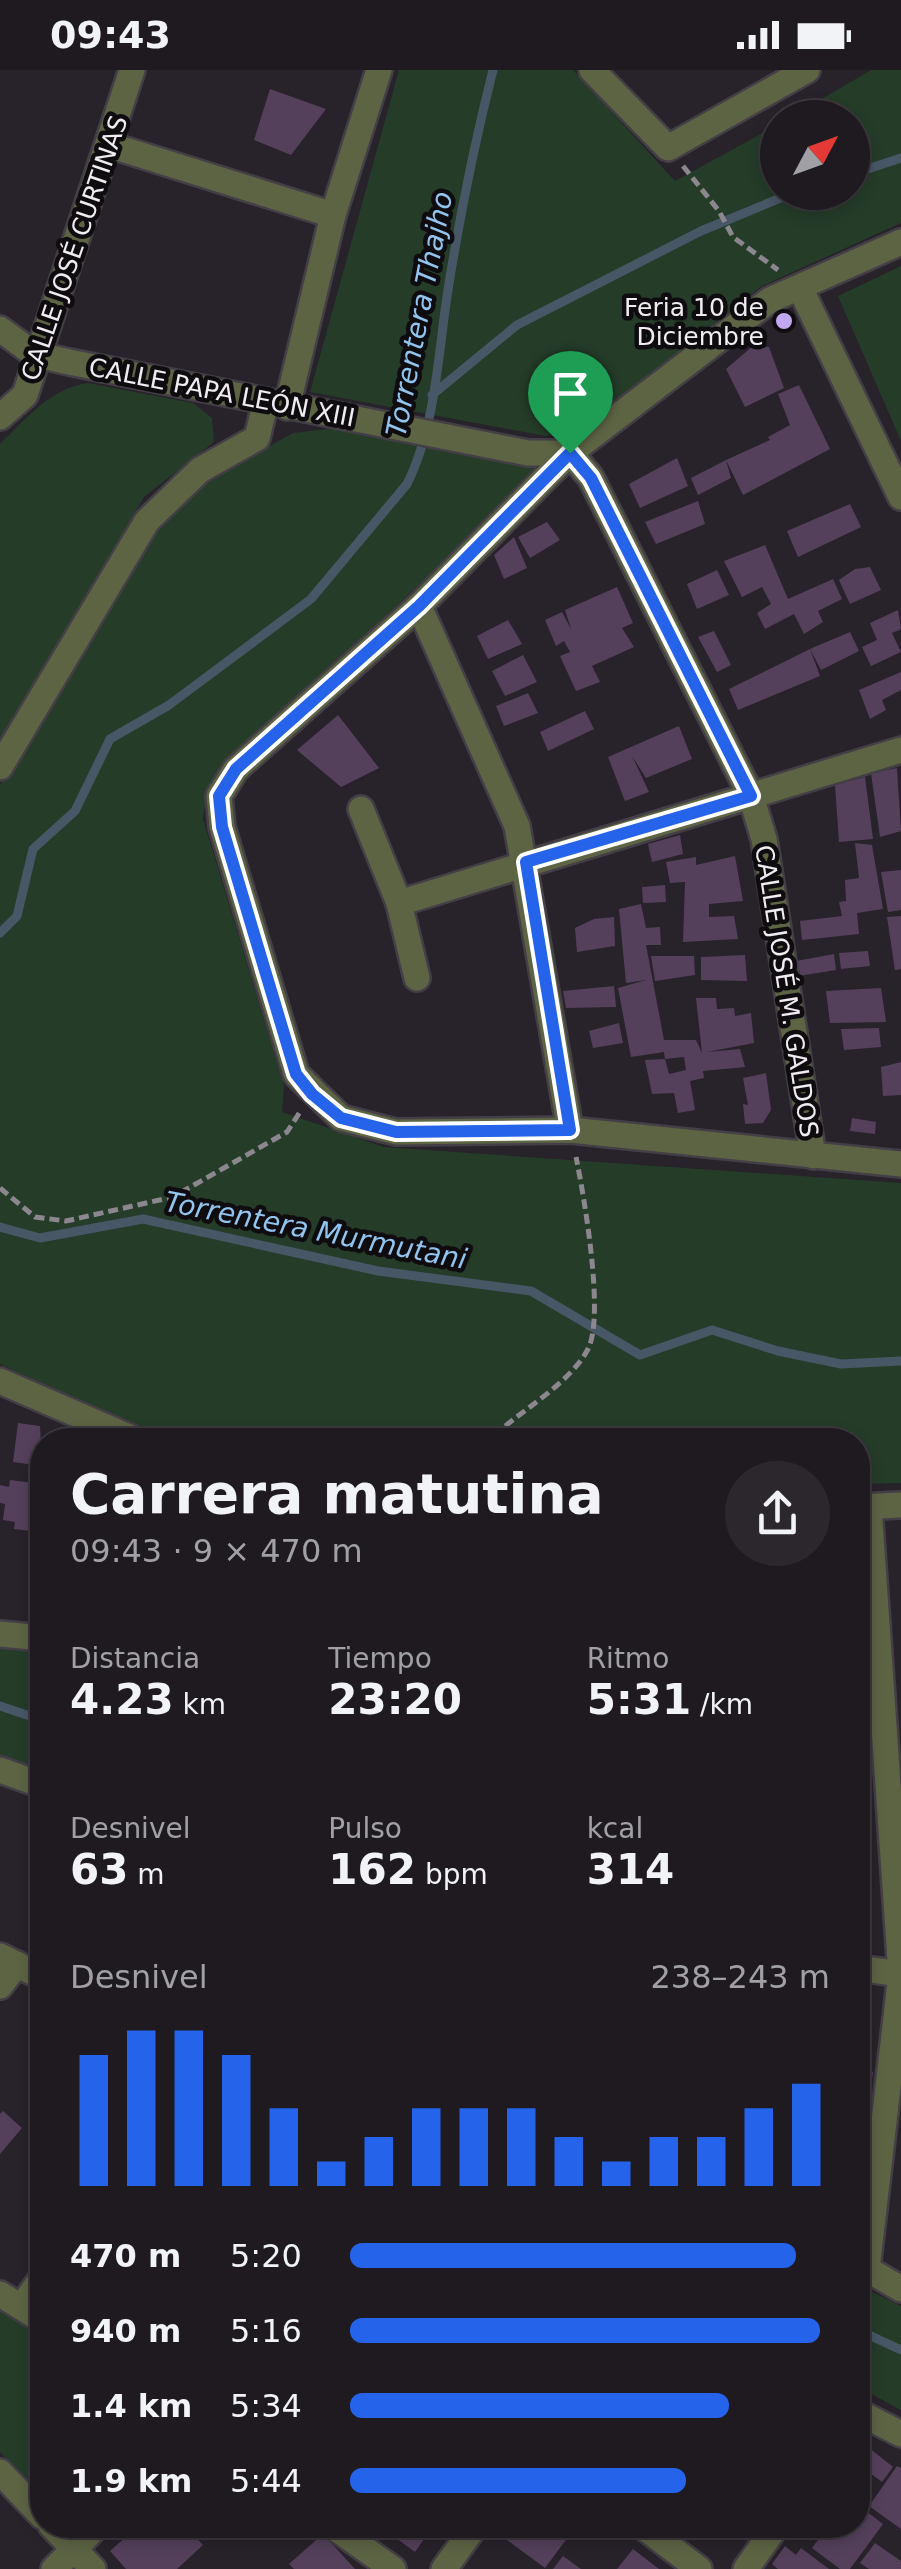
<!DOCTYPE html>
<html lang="es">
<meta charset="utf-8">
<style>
:root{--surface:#1e1a20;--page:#2b272d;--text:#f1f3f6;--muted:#a1a1a5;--line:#3c383e;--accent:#2563eb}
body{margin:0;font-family:"DejaVu Sans",sans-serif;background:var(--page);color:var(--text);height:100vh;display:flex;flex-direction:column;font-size:38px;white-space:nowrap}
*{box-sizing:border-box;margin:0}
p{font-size:32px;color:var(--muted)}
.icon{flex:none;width:55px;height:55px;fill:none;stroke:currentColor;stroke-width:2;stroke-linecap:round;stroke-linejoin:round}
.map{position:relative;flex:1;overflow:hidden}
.side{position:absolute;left:30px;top:1358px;width:840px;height:1110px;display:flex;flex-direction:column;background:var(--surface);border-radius:40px;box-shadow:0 5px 15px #0003,0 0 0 2px var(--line)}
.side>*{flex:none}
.needle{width:65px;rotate:49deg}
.buttons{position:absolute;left:760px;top:30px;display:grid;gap:20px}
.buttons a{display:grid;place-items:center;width:110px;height:110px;border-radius:50%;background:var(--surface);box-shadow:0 5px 15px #0003,0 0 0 2px var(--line);font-size:50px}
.pin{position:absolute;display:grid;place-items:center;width:85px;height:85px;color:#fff;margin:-102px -42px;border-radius:50% 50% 50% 0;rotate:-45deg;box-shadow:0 0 10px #0007}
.pin .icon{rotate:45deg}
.round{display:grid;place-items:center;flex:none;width:105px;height:105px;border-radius:52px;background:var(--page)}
.overview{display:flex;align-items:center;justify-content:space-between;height:170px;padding:0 40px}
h1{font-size:55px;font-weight:800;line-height:75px}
.metrics{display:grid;grid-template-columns:repeat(3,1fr);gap:15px;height:170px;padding:10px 40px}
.metrics div{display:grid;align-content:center}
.metrics b{font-size:42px;font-weight:800}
.metrics small{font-size:28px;font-weight:400}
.metrics p{font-size:28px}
.chart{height:280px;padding:20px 40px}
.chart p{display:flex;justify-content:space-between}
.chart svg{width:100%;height:180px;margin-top:10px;stroke:var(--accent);stroke-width:6}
ul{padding:0 40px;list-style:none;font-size:32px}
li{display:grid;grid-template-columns:160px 120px 1fr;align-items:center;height:75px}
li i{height:25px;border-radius:12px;background:var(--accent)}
.status{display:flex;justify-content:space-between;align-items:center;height:70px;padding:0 50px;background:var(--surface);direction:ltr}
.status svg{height:28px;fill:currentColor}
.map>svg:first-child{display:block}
.green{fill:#253c29}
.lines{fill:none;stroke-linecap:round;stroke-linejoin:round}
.stream{stroke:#485766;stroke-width:9}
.building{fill:#54405b;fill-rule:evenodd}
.minor-casing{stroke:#443e46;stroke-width:30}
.path{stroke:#8c878e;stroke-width:5;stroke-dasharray:10 5;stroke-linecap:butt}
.minor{stroke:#5d6444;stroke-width:25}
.route-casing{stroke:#fff;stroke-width:20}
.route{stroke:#2563eb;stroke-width:12}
.poi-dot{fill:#c2a8f3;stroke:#0f0c10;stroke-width:4}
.labels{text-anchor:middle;stroke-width:9;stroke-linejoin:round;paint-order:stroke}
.street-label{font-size:25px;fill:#f0ecf1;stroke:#0f0c10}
.poi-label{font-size:25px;fill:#f0ecf1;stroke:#0f0c10;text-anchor:end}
.water-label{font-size:28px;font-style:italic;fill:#91c4ef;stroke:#0f0c10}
</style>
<div class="status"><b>09:43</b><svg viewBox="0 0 49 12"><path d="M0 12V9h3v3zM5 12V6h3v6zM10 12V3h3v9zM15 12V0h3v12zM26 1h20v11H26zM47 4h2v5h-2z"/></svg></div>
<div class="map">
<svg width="901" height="2499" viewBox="0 0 901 2499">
<rect width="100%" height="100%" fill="#28222a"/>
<!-- green -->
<g class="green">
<polygon points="399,0 573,0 675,111 777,55 778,122 852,122 852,48 791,47 871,0 901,0 901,153 762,216 592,350 568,363 545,366 310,322"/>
<polygon points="901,196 901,371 838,226"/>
<path d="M88,313L193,333L212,348L214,372L144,427L0,673V374C26,349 50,318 88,313Z"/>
<path d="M346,357L543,401L347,581C311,645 211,667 203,749L284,1016L282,1042L384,1077L901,1113V1413L858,1414V1370H253L128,1354L0,1294V715L160,448L213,407L293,363Z"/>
<polygon points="0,1572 42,1577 42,1700 0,1687"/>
<polygon points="858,2215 901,2236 901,2340 858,2317"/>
<polygon points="0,2238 42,2265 42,2426 0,2382"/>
</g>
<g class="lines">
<!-- stream -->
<g class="stream">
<polyline points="852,104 901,88"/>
<polyline points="432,325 517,255 701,161 795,122"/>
<path d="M0,863L17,846L33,779L75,741L110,669L169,635L311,529L407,414C435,358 438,287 447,226C459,150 474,75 493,0"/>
<polyline points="0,1157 40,1168 143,1149 378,1201 531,1221 640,1285 712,1260 778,1281 841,1294 901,1291"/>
<polyline points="0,1636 42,1650"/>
<polyline points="858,2260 901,2280"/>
</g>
</g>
<!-- building -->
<g class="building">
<polygon points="270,19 326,39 291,85 254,70"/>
<polygon points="754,275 769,277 784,318 745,337 726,299"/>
<polygon points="799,315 830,379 743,425 726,390 731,408 698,425 691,408 726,390 770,370 768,367 790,355 778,324"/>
<polygon points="677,388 688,416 640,438 629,414"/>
<polygon points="698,431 705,454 656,474 645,452"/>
<polygon points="850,434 861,457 798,487 787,461"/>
<polygon points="547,452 560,470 530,488 518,467"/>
<polygon points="514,467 527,498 504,509 494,485"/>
<polygon points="765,475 788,529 833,509 842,529 818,541 823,552 804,564 794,544 765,559 757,543 771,534 762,517 742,527 724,491"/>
<polygon points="870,497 881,520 850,534 839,510 855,499"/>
<polygon points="717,500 729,525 697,539 687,514"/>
<polygon points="617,517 633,553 622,558 634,577 592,596 600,612 576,621 560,586 570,582 564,571 556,576 545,550 562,542 571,559 565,540"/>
<polygon points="898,540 901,559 892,563 901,582 871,596 862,577 877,570 870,553"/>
<polygon points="508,550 522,574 488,589 477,566"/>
<polygon points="714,561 731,595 717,602 698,567"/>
<polygon points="850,562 859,581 821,600 810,579"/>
<polygon points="810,579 820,606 738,640 729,619"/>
<polygon points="523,585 537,612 505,626 492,601"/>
<polygon points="901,602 901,620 882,630 886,640 870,649 859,620"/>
<polygon points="528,623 538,643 504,656 496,636"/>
<polygon points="585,641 594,659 548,681 540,662"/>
<polygon points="338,645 379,698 341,717 297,680"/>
<polygon points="679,656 692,689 646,708 632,686 649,722 625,731 608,687"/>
<polygon points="897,698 901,761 880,767 871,703"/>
<polygon points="865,707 873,769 839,772 835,715"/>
<polygon points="680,765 683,784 652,792 648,774"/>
<polygon points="855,773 872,775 883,839 857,843 859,864 802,870 800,851 842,846 839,832 846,831 845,810 859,808"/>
<polygon points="735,786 743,831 709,834 709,847 734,846 738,869 683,872 685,812 670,813 666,792 696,787 696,795"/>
<polygon points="901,800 901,840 888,842 881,802"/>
<polygon points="665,815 666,832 643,833 642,817"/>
<path d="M641,834L646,858L660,857L661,875H646L664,970H696L702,983L696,928H716L717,939L734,938L735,946L751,943L754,973L707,982L740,979L745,997L703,1001L704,1008L690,1011L695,1040L678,1043L674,1023L652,1024L645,990L665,989L664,982L631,987L618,918L646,910L626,913L619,839ZM684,987L686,1000L669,1004L665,989Z"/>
<polygon points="901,846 901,899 895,900 887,847"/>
<polygon points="614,847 615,876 577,882 575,858 594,849"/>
<polygon points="868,881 870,896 841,899 839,883"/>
<polygon points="834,884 836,900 792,907 791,892"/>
<polygon points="745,885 747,911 701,910 701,887"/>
<polygon points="651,886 694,886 695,905 655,911"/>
<polygon points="614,916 616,937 566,938 563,921"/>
<polygon points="881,918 886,952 830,953 826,921"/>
<polygon points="619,953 623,973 593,978 589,961"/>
<polygon points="879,958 881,977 844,980 841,959"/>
<polygon points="901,992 901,1025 883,1026 881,997"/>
<polygon points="766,1003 771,1040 763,1053 745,1054 743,1034 748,1035 743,1008"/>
<polygon points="852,1048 876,1052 875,1064 850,1061"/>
<polygon points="18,1353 40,1356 42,1396 13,1392"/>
<polygon points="10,1410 42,1414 41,1454 31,1454 31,1461 14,1459 15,1452 3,1450 5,1434 0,1433 0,1415 9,1417"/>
<polygon points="858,1722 871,1724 868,1741 858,1739"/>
<polygon points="858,1944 866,1945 860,1988 858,1987"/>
<polygon points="858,1999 873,2002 869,2030 858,2028"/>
<polygon points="3,2041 22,2058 0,2084 0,2044"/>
<polygon points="858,2369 893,2397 882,2412 863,2398 858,2406"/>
<polygon points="897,2396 901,2398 901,2459 869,2436"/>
<polygon points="858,2435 883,2454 850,2499 840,2499 812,2478 829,2455 858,2455"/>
<polygon points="139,2455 171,2455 182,2468 190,2461 203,2475 177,2499 126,2499 110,2481"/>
<polygon points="378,2455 450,2455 442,2466 431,2459 415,2482"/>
<polygon points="505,2455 527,2455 539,2464 546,2455 577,2455 545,2498 499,2464"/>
<polygon points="323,2464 355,2499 294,2499 289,2494"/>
<polygon points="875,2473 901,2491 901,2499 869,2499 860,2493"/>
<polygon points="785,2476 796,2485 801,2478 829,2499 778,2499 772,2494"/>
<polygon points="633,2479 659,2499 617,2499"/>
<polygon points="563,2486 581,2499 553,2499"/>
</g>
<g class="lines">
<defs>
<g id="minor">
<polyline points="592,0 668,78 807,0"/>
<polyline points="109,75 333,145"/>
<polyline points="901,172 770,230 570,383 419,536 236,699 219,726 222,757 296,1004 341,1048 396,1062 570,1060 901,1094"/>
<polyline points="800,218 901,427"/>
<polyline points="0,259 34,284 69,292 528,383 570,383"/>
<polyline points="287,337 333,145 379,0"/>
<polyline points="0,347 25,325 132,0"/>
<polyline points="570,383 591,408 751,726 764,769 813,1086"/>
<polyline points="419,536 517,756 570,1060"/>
<polyline points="0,697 147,451 200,400 257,368 266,331"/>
<polyline points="361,739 399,833 417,908"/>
<polyline points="399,833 901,680"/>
<polyline points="0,1311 136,1370"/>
<polyline points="858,1437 901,1435"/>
<polyline points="869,1438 901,1904 867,2199 901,2219"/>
<polyline points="0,1564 42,1568"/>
<polyline points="858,1650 883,1652"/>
<polyline points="0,1700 42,1715"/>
<polyline points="0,1886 42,1907"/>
<polyline points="858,1898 901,1904"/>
<polyline points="0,1916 17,1894"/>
<polyline points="0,2224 42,2250"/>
<polyline points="22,2236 42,2208"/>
<polyline points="858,2342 901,2364"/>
<polyline points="0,2402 42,2446"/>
<polyline points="51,2455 93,2499"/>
<polyline points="331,2455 393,2499"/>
<polyline points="641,2455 699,2499"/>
<polyline points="54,2499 98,2455"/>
<polyline points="444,2499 476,2455"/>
<polyline points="746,2499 777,2455"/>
</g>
</defs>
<!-- minor casing -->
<use href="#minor" class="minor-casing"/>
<!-- path -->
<g class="path">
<polyline points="683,96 719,141 733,167 778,200"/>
<polyline points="0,1118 35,1147 66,1151 173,1127 287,1062 300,1042"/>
<path d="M503,1370V1358C529,1336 572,1310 588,1279C605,1246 584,1126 576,1087"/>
</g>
<!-- minor -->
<use href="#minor" class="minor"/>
</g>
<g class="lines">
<defs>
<polygon id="route" points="570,383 591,408 751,726 526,792 570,1060 396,1062 341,1048 312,1024 296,1004 222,757 219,726 236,699 419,536"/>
</defs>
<!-- route casing -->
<use href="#route" class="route-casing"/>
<!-- route -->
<use href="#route" class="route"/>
</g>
<!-- markers -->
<circle class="poi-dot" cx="784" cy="251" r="10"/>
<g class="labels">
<!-- street labels -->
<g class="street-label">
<text transform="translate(74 178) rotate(-71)" y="9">CALLE JOSÉ CURTINAS</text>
<text transform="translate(222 322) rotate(11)" y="9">CALLE PAPA LEÓN XIII</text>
<text transform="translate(787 921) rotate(81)" y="9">CALLE JOSÉ M. GALDOS</text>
</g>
<!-- poi labels -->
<g class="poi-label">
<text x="764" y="246">Feria 10 de<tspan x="764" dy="29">Diciembre</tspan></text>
</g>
<!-- water labels -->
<g class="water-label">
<text transform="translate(419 244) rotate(-79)" y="10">Torrentera Thajho</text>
<text transform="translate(316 1160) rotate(11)" y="10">Torrentera Murmutani</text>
</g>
</g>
</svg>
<div class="buttons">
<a><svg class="needle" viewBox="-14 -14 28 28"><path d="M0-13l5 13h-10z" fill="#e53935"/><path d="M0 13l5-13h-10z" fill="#a1a1a5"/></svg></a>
</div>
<div class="pin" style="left:570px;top:383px;background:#1e9e55"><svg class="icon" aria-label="arrive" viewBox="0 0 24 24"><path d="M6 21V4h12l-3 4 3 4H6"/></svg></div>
<section class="side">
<div class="overview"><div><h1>Carrera matutina</h1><p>09:43 · 9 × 470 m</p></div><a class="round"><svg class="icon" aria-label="share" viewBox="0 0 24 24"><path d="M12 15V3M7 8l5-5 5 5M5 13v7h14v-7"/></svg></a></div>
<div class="metrics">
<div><p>Distancia</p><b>4.23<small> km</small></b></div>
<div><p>Tiempo</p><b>23:20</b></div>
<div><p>Ritmo</p><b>5:31<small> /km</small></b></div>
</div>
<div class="metrics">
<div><p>Desnivel</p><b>63<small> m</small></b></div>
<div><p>Pulso</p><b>162<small> bpm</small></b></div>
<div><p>kcal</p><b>314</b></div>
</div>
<div class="chart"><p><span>Desnivel</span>238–243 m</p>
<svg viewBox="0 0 160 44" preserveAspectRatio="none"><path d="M5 44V12M15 44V6M25 44V6M35 44V12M45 44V25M55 44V38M65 44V32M75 44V25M85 44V25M95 44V25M105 44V32M115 44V38M125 44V32M135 44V32M145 44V25M155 44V19"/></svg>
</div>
<ul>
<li><b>470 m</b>5:20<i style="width:93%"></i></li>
<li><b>940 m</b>5:16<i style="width:98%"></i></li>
<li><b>1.4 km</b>5:34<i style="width:79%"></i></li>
<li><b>1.9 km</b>5:44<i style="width:70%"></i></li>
</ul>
</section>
</div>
